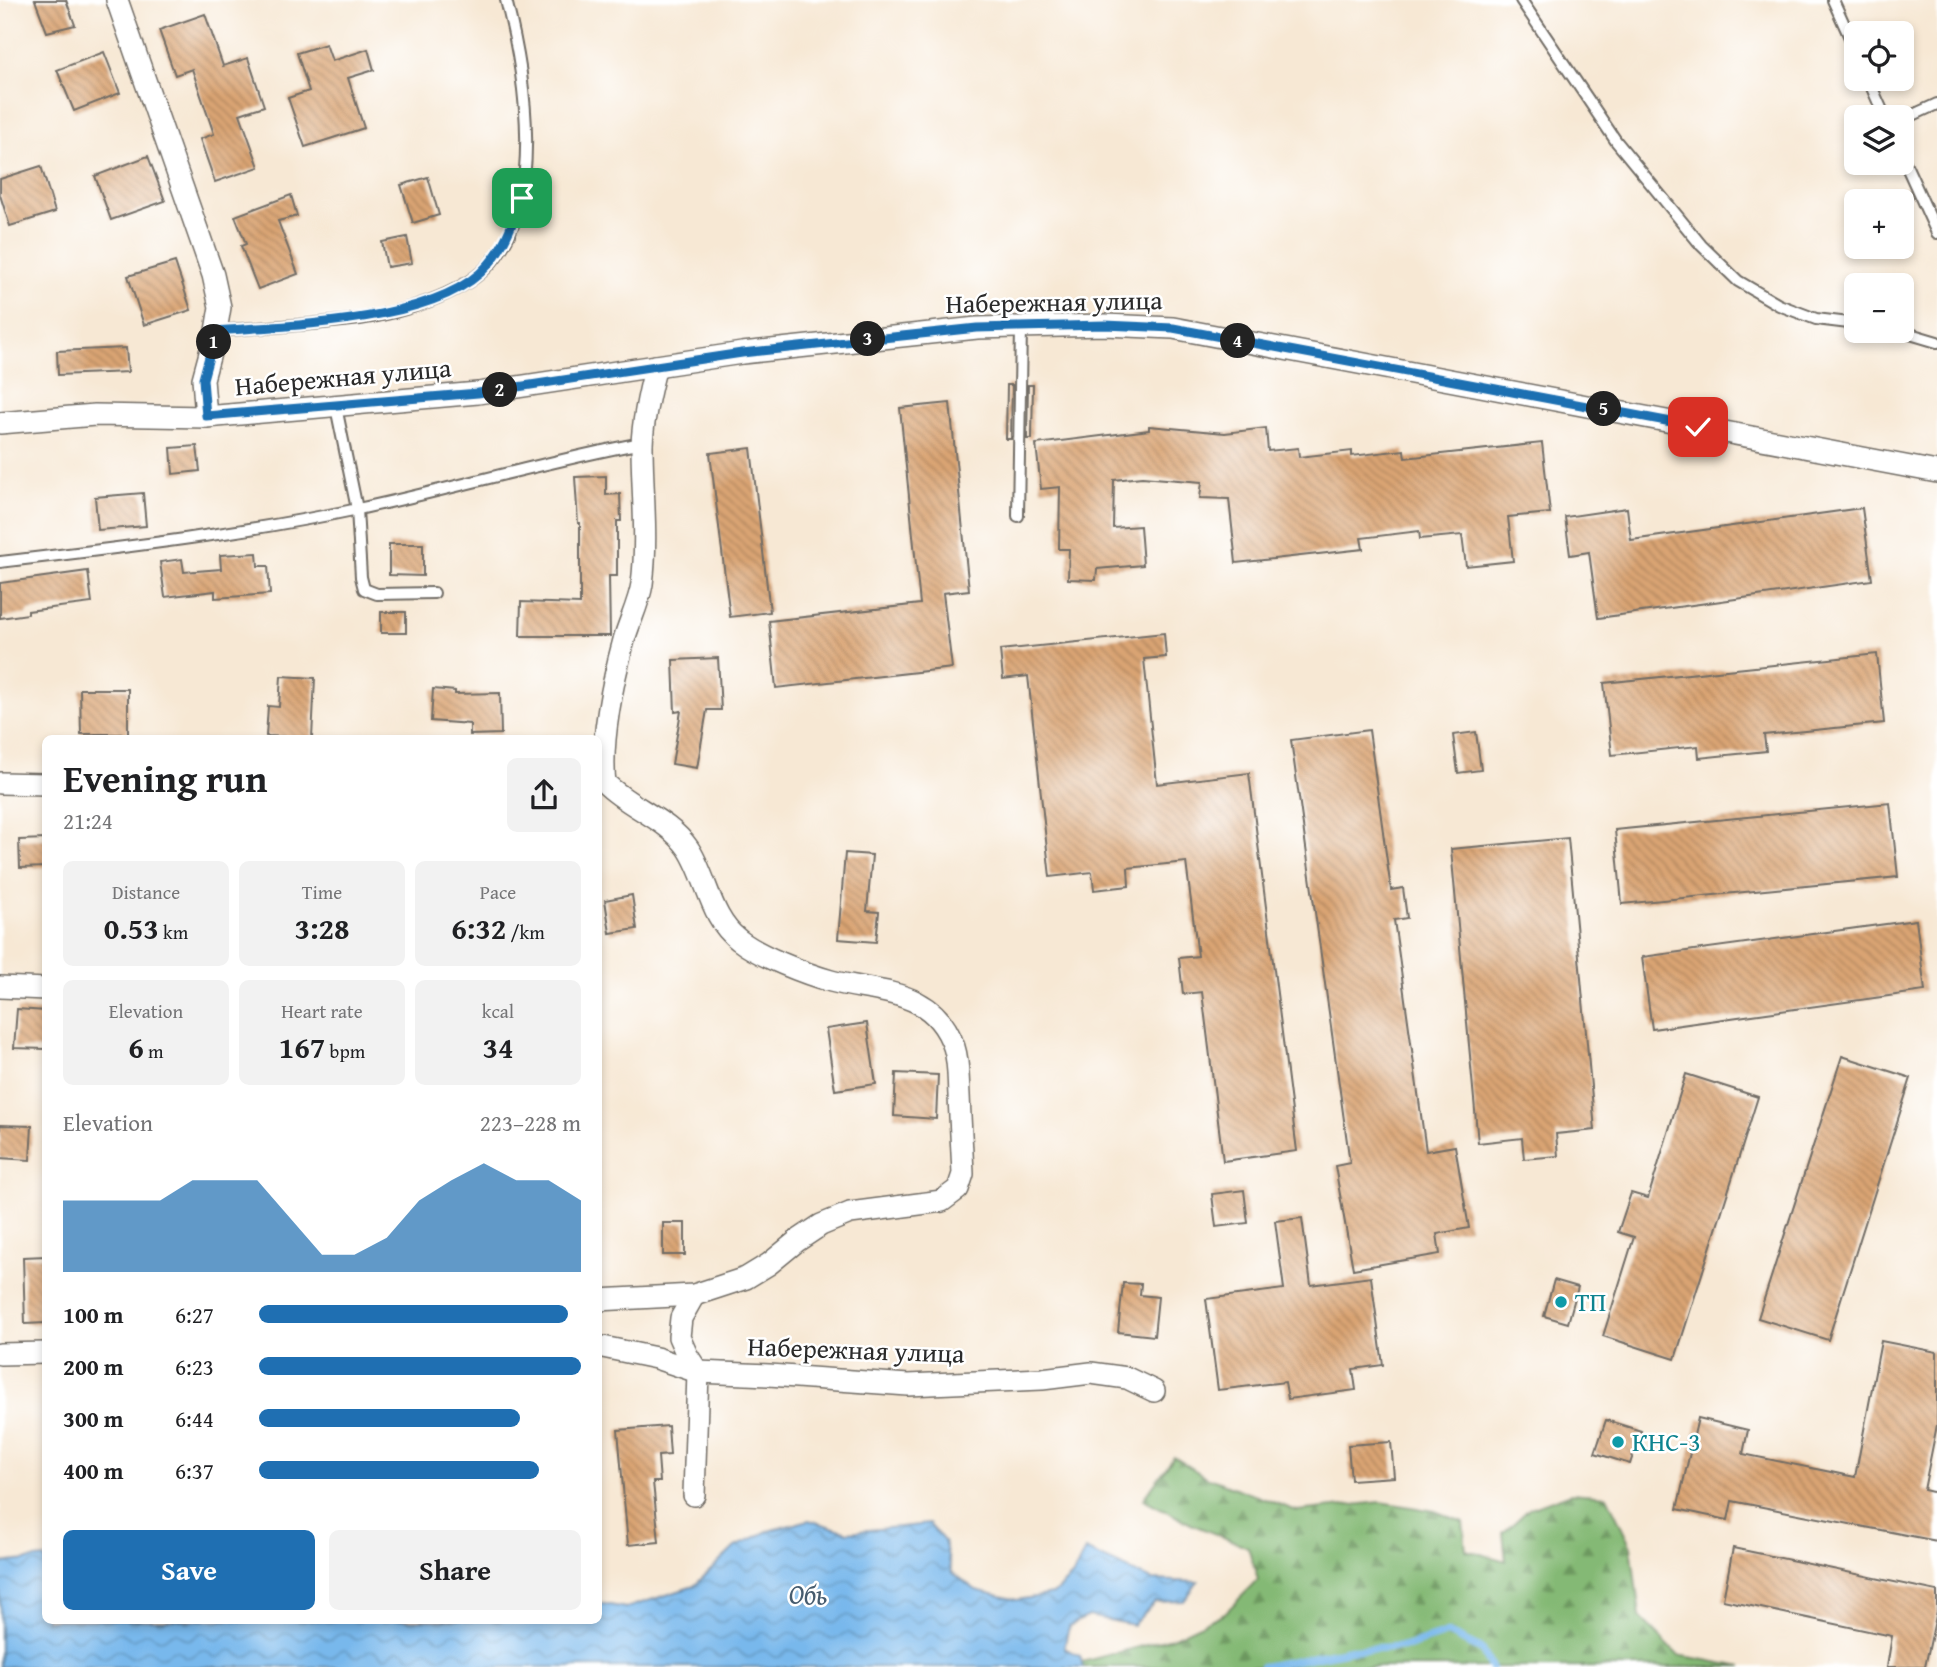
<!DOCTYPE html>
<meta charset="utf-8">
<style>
:root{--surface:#fff;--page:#f2f2f2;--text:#202124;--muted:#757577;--accent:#1f6fb2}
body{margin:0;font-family:"Gentium Book Plus",serif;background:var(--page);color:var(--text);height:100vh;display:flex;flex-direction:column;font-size:26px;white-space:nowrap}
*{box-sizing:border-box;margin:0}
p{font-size:23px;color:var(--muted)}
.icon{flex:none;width:38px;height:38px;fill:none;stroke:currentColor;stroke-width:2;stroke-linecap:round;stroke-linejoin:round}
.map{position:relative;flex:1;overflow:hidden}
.panel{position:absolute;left:42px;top:735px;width:560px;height:889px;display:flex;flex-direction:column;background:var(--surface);border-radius:10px;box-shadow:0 4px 10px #0003}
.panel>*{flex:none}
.controls{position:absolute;left:1844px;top:21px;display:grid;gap:14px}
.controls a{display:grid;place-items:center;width:70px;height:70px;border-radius:10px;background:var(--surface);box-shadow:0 4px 10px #0003;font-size:35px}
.pin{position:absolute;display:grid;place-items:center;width:60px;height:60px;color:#fff;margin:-30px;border-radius:14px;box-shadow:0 4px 10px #0006}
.km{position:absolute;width:35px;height:35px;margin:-18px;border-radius:50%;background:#222;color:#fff;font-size:19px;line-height:35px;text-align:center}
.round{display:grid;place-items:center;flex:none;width:74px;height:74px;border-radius:10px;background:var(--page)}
.headline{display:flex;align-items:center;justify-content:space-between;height:119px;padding:0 21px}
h1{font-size:38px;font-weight:700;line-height:52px}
.figures{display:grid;grid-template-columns:repeat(3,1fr);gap:10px;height:119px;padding:7px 21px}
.figures div{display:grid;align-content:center;border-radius:10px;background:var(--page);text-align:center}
.figures b{font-size:30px;font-weight:700}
.figures small{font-size:19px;font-weight:400}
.figures p{font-size:19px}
.chart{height:196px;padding:14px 21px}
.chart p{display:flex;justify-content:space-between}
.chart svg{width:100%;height:126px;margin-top:7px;fill:var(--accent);opacity:.7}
.cta{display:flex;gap:14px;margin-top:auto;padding:14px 21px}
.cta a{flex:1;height:80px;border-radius:10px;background:var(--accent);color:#fff;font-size:28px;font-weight:700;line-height:80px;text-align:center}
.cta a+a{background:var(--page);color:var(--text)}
ul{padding:0 21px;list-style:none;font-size:23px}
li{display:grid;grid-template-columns:112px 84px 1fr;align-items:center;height:52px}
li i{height:18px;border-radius:9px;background:var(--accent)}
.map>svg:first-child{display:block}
.forest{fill:url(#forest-firs);stroke:#587250;stroke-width:2}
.water{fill:url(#water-waves);stroke:#52728c;stroke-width:2}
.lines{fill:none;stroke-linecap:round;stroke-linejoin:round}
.stream{stroke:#78b8ec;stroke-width:8}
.building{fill:url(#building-back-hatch)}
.service-casing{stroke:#726d66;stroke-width:14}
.minor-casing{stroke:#726d66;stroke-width:24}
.service{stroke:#fff;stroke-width:10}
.minor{stroke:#fff;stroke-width:21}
.route-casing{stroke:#fff;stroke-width:14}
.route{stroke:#1f6fb2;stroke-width:9}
.culture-dot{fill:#0f9aa8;stroke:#fff;stroke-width:2.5}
.labels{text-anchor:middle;stroke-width:5;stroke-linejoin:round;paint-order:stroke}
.street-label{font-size:26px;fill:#2b2b2b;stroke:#fff}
.culture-label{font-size:26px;fill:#0d838f;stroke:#fff;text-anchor:start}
.water-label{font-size:28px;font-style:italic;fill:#465c6f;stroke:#fff}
</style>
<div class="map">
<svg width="1937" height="1667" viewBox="0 0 1937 1667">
<defs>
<pattern id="forest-firs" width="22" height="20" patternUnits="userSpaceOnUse" patternTransform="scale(1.75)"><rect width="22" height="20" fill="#84b974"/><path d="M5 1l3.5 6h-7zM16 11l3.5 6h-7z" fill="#6c975f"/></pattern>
<pattern id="water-waves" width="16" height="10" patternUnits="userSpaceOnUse" patternTransform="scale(1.75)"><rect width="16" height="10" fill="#78b8ec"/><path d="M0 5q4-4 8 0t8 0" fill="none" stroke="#6396bf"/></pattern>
<pattern id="building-back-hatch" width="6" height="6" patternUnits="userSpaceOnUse" patternTransform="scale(1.75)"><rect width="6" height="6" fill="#daa473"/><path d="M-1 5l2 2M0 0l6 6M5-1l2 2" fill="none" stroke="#b1865f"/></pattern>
</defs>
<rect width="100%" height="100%" fill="#fff"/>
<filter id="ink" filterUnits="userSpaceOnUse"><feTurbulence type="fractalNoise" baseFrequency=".0143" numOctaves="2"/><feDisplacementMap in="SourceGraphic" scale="14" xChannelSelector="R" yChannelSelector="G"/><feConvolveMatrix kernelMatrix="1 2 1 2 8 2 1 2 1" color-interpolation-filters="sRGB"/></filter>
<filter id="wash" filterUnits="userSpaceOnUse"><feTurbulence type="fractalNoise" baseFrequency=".00686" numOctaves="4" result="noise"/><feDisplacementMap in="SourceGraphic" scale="28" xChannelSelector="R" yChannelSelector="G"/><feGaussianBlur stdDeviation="1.57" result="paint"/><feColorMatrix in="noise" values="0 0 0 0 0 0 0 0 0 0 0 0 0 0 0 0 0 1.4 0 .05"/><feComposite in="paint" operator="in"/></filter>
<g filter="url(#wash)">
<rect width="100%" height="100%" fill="#f7e8d4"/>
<!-- forest -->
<polygon class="forest" points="1174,1457 1206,1477 1297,1511 1381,1502 1435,1511 1463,1522 1466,1550 1506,1561 1503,1533 1530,1508 1571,1493 1607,1496 1631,1546 1640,1617 1678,1655 1743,1667 1063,1667 1172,1638 1225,1613 1258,1580 1248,1547 1191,1524 1143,1499"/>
<!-- water -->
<polygon class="water" points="809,1520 848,1532 929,1524 944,1541 952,1572 976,1590 1017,1600 1053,1594 1073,1575 1085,1550 1152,1580 1198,1582 1184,1601 1155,1602 1133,1625 1088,1616 1069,1626 1064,1648 1080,1656 1083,1667 0,1667 0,1563 45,1558 46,1620 598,1620 599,1603 626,1608 694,1586 735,1547 768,1531"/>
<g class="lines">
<!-- stream -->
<polyline class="stream" points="1263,1667 1350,1650 1408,1646 1447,1633 1482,1650 1491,1667"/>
</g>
<g id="blocks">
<!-- building -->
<g class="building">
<polygon points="35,0 66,0 75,25 47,32"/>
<polygon points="205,14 223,66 248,58 264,106 240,114 259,167 215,182 200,139 214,134 192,69 175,75 159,30"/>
<polygon points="326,44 332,61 368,49 374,70 348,78 364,128 305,147 288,98 309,91 297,53"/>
<polygon points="104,52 120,93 74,111 57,70"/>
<polygon points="148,156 165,201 111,220 95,176"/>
<polygon points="41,166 55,212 10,226 0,195 0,179"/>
<polygon points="428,177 439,215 413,223 401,185"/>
<polygon points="291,195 297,216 278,221 298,274 258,289 241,246 246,244 235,216"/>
<polygon points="407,237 412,263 387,267 382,242"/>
<polygon points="175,262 191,310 144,325 128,276"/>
<polygon points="126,348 128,372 58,375 57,351"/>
<polygon points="1007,385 1012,385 1011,439 1006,439"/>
<polygon points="1028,385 1033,385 1032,439 1027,439"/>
<polygon points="950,403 969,590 943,593 952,668 776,688 769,621 920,604 900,408"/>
<polygon points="1149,426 1225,433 1266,428 1268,451 1298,448 1299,457 1352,451 1352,456 1404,450 1405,458 1542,443 1550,513 1508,517 1513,561 1466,566 1462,535 1420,539 1419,531 1361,538 1363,549 1236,563 1229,499 1200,498 1202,482 1142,477 1114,480 1113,528 1140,526 1143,565 1097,569 1096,580 1068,579 1069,549 1059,549 1060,487 1041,489 1036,444 1149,430"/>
<polygon points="197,446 200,471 173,474 171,448"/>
<polygon points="751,448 770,612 730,617 710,453"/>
<polygon points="606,476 606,495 620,494 621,521 617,521 617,576 609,576 610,636 520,636 521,602 580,604 580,523 578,523 575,477"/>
<polygon points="143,493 146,526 98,530 95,497"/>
<polygon points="1627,508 1631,540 1862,508 1872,580 1598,618 1589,552 1570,555 1565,517"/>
<polygon points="389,544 423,544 423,576 389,575"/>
<polygon points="257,553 258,566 268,566 270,594 215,598 215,591 165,597 160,562 182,559 184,572 221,569 220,555"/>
<polygon points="88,571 92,603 28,611 28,614 0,618 0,583"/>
<rect x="381" y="612" width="25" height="21"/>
<polygon points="1164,633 1166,657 1144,659 1157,784 1249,773 1297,1151 1223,1161 1202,992 1183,994 1179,958 1198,956 1186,862 1128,868 1129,886 1094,890 1092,872 1050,877 1028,676 1003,679 1000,650"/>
<polygon points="1877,654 1884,723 1764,735 1766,751 1699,758 1698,746 1612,755 1604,683"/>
<polygon points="718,658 721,710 707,710 697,768 672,764 681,711 675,712 673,660"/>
<polygon points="281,676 315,678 312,738 266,736 268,706 279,707"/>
<polygon points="80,689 128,689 128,734 81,734"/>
<polygon points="433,689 455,691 455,694 500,693 501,734 470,735 470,724 431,721"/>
<polygon points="1369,730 1391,890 1403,888 1407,918 1394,920 1426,1151 1455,1146 1469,1228 1437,1234 1440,1254 1353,1269 1335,1166 1350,1163 1291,740"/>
<polygon points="1476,732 1481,770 1458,773 1453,735"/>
<polygon points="1890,803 1898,877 1622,904 1615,830"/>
<polygon points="1568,838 1595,1130 1556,1134 1558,1156 1524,1159 1522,1138 1478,1143 1451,849"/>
<polygon points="46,839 46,867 20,868 19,840"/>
<polygon points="845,853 872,855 867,911 879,912 876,942 838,939"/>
<polygon points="632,895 637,929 610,933 605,900"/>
<polygon points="1916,920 1925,991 1652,1029 1642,957"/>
<polygon points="17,1009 46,1011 46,1049 14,1048"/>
<polygon points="867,1023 876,1084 835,1090 826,1029"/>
<polygon points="1842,1056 1911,1078 1828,1340 1758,1318"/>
<polygon points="896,1073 938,1075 936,1119 894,1116"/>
<polygon points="1686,1074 1758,1097 1675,1359 1603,1336 1634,1237 1618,1232 1631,1193 1648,1198"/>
<polygon points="0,1125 32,1126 30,1160 0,1158"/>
<polygon points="1244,1190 1248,1223 1216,1227 1212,1194"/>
<polygon points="1302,1218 1311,1285 1371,1277 1383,1365 1353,1369 1356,1390 1288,1399 1285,1382 1218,1390 1206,1299 1284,1289 1275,1221"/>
<rect x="663" y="1223" width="22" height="32"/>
<polygon points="46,1256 46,1323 25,1324 23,1257"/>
<polygon points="1554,1280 1578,1287 1568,1323 1544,1316"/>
<polygon points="1123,1283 1141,1284 1140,1295 1158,1297 1154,1336 1118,1332"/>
<polygon points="1881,1341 1937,1352 1937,1425 1924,1490 1937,1493 1937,1541 1732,1501 1728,1520 1677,1509 1698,1418 1748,1430 1743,1454 1855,1477"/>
<polygon points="1606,1420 1641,1431 1630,1464 1595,1453"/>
<polygon points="668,1426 670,1455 658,1456 660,1482 653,1482 659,1542 628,1545 618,1430"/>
<polygon points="1391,1442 1394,1477 1351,1480 1348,1445"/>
<polygon points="1733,1548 1937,1591 1937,1611 1925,1667 1887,1667 1892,1636 1723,1600"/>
</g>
</g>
</g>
<g filter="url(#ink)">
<use href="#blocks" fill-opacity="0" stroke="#726d66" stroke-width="2"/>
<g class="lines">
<defs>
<g id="service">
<polyline points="1521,0 1616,141 1701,245 1738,281 1779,305 1816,319 1857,324"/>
<polyline points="1833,0 1857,53"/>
<polyline points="1868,79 1885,117"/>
<polyline points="1902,120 1937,104"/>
<polyline points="1902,156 1937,233"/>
<path d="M216,331C264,327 313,325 360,319C400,313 458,296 487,267C547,206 525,74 506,0"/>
<polyline points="1900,331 1937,342"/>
<polyline points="336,407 357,509 361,577 364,589 377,594 434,593"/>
<polyline points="1018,516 1021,327"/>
<path d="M0,562C119,548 240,534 358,509C453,489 546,461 642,443"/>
</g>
<g id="minor">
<polyline points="117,0 213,275 220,307 216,331 203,379 206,417"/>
<polyline points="0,423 95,415 206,417 478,393 742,353 977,328 1105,325 1173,328 1937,472"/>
<polyline points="0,783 46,784"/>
<polyline points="0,987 46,989"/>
<polyline points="694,1295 681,1318 679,1337 687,1355 698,1372 694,1495"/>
<path d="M598,1300L694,1295L746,1278L769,1264L797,1241L821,1225L850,1213L942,1201L958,1189L963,1174C962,1148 960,1121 959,1095C958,1079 959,1062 954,1047C934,988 881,994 831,981C806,974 759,956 739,940C710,919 707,876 688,848C668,819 630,808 605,783C600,742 613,680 624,640C629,622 639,603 642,584C648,538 642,491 642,445C643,418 649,392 656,366"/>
<polyline points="598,1346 656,1358 698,1372 769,1375 908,1385 1042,1379 1091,1373 1127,1378 1154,1391"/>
<polyline points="0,1354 46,1353"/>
</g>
</defs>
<!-- service casing -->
<use href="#service" class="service-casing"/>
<!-- minor casing -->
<use href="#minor" class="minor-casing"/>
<!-- service -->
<use href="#service" class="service"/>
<!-- minor -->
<use href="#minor" class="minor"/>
</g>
</g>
<g class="lines" filter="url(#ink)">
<defs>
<path id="route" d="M522,198C513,222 505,246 488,265C439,323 288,325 216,331L203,379L206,416L478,393L742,353L977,328L1105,325L1173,328L1698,427"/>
</defs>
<!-- route casing -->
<use href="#route" class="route-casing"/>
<!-- route -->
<use href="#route" class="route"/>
</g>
<!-- markers -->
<g class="culture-dot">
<circle cx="1561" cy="1302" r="7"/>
<circle cx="1618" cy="1442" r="7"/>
</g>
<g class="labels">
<!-- street labels -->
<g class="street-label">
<text transform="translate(1054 302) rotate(-1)" y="9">Набережная улица</text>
<text transform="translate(343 377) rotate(-5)" y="9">Набережная улица</text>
<text transform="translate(856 1350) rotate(2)" y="9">Набережная улица</text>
</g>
<!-- culture labels -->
<g class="culture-label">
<text x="1575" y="1311">ТП</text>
<text x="1632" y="1451">КНС-3</text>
</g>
<!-- water labels -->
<g class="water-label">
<text x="808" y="1604">Обь</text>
</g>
</g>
</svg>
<div class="controls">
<a><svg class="icon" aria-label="locate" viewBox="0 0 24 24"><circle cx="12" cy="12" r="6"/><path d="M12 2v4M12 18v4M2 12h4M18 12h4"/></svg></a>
<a><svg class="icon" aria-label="layers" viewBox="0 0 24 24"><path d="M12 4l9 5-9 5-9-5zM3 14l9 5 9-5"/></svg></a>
<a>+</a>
<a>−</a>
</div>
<div class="pin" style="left:522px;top:198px;background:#1e9e55"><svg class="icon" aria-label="arrive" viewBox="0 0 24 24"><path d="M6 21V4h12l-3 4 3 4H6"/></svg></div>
<div class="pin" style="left:1698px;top:427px;background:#d93025"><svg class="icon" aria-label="check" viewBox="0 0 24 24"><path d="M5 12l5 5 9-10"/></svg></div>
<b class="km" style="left:214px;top:342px">1</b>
<b class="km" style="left:500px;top:390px">2</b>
<b class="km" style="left:868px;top:339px">3</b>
<b class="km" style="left:1238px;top:341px">4</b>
<b class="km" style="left:1604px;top:409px">5</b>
<section class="panel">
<div class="headline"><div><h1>Evening run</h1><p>21:24</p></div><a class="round"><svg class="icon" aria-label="share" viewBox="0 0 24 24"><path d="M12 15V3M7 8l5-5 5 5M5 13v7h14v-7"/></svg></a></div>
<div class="figures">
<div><p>Distance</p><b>0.53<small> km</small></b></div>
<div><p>Time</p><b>3:28</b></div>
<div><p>Pace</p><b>6:32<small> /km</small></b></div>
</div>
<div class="figures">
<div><p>Elevation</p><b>6<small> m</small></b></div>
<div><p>Heart rate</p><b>167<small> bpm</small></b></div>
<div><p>kcal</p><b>34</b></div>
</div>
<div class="chart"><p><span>Elevation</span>223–228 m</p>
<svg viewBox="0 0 160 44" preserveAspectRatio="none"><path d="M0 44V19L10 19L20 19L30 19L40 12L50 12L60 12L70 25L80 38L90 38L100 32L110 19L120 12L130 6L140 12L150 12L160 19V44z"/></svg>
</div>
<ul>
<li><b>100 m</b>6:27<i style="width:96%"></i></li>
<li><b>200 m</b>6:23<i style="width:100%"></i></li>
<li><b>300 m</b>6:44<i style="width:81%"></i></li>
<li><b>400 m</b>6:37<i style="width:87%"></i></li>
</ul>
<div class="cta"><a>Save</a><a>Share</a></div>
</section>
</div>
